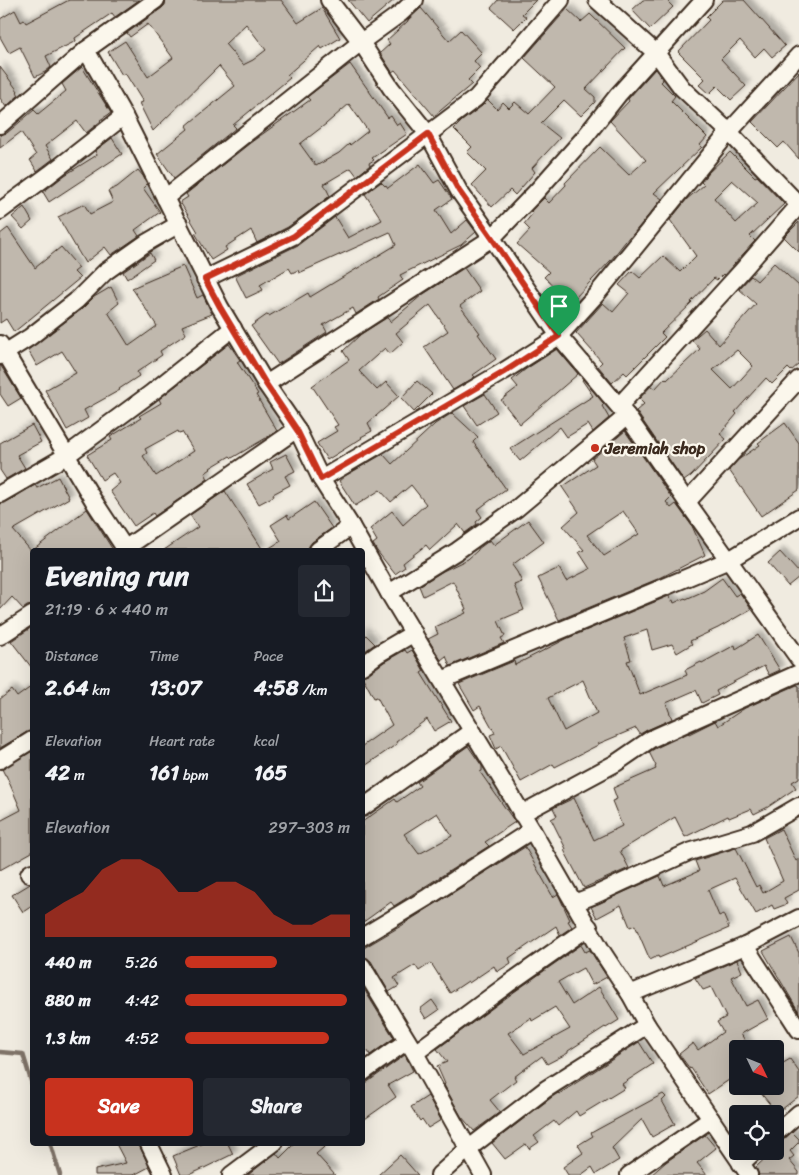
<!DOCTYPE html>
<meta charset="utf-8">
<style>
:root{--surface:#171b24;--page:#242831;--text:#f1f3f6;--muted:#9ea1a6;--accent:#c8321e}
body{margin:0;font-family:Sriracha,sans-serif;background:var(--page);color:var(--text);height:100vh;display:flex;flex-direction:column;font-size:19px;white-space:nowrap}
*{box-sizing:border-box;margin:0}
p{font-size:16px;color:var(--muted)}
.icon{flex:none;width:28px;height:28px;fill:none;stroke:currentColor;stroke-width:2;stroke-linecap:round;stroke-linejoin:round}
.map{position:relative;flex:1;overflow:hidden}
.drawer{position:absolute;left:30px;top:548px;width:335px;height:598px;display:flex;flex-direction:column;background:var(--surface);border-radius:5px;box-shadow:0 5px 20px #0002}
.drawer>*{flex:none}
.needle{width:32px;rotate:133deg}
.fabs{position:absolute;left:729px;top:1040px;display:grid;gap:10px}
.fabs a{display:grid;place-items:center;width:55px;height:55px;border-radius:5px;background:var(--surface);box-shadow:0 5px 20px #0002;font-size:25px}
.pin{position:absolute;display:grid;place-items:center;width:42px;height:42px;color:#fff;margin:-51px -21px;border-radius:50% 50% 50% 0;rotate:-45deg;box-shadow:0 0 5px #0007}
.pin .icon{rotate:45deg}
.round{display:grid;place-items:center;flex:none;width:52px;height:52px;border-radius:5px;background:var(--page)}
.summary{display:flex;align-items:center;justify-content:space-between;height:85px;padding:0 15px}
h1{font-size:28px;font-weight:700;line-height:38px}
.metrics{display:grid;grid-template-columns:repeat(3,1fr);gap:8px;height:85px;padding:5px 15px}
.metrics div{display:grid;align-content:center}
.metrics b{font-size:21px;font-weight:700}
.metrics small{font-size:14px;font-weight:400}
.metrics p{font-size:14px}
.chart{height:140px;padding:10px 15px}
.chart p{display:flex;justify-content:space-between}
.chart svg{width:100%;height:90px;margin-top:5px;fill:var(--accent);opacity:.7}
.action{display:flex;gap:10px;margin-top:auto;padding:10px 15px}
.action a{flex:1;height:58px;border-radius:5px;background:var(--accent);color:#fff;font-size:20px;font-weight:700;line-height:58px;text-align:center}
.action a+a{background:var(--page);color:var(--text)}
ul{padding:0 15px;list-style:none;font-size:16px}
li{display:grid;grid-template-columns:80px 60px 1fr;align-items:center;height:38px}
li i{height:12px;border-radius:6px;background:var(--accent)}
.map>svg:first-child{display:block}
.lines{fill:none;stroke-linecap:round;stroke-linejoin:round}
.stream{stroke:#7f7367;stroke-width:4.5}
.building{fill:#c0b8ad;stroke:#3b2a1e;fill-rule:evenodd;filter:url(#shadow)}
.minor-casing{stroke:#3b2a1e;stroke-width:20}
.minor{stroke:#fbf7ec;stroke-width:16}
.route-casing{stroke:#fff;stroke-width:10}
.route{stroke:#c8321e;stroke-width:6}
.poi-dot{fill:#c8321e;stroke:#fbf7ec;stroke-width:2}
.labels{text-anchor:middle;stroke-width:4.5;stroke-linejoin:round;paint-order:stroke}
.poi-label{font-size:16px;font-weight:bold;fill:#3b2a1e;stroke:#fbf7ec;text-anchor:start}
</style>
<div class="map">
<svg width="799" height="1175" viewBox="0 0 799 1175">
<defs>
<filter id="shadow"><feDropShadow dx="4.5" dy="-4.5" stdDeviation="2.5" flood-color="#0004"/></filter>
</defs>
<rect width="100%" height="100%" fill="#f0ebe0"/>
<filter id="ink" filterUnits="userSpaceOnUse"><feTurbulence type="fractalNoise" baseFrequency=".02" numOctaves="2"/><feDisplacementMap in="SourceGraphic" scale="10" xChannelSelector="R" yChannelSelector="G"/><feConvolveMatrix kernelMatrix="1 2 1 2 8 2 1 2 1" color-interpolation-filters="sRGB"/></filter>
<g filter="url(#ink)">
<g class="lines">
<!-- stream -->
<g class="stream">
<polyline points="0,1052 23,1054 32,1084"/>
<polyline points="50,1142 60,1175"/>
</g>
</g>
<!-- building -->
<g class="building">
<polygon points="69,0 139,0 115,17 112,13 75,38 76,41 46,56 51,67 45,72 35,77 20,47 9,53 0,37 0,19 15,10 21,22 24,20 26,23"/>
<path d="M166,0H281L298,23L322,8L340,38L322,49L320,46L287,75L290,78L233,125L236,128L174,178L157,154L188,129L186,126L235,86L219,66L153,131L139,103L143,102L125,73L122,75L108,52L125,41L148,77L173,58L148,24L130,37L127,33L162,8L165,5ZM246,24L266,50L253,60L243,65L225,44Z"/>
<polygon points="348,0 394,0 367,23"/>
<polygon points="498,0 536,0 522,14 526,17 514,29 491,8"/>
<polygon points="643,0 666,0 673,7 650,29 632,10"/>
<polygon points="723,0 744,0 785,46 772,57 764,48 755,57 740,40 721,59 746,86 731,100 717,86 709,94 699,85 705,79 678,52 709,20 706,17"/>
<polygon points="421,8 449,41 461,30 482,53 474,61 480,68 468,80 472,84 434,116 395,70 392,72 380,53 390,44 387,40 408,21 408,20"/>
<polygon points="567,9 581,22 590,14 625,48 586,89 595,97 595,102 581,116 564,100 541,123 560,138 532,168 535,172 515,195 510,190 492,207 472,185 486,171 467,152 472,147 454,129 462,121 482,106 488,100 497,109 503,102 509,108 515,102 529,114 555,87 524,58"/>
<path d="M350,64L388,118L391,116L397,125L400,123L407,134L372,158L374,160L369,163L370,165L357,176L351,168L324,184L330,196L288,227L257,243L251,230L225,247L227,250L211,260L195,233L198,232L180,202L188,197L186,194L250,143L310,100L307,97ZM349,104L368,131L350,145L349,144L339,153L316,166L300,144L326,124Z"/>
<polygon points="0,67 18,91 17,92 19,95 6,107 0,98"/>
<polygon points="82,67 111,113 100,120 101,121 86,133 77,121 45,146 53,159 37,171 30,160 36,155 21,132 0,148 0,135 7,133 34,110 38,114 66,91 62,84"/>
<polygon points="655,69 663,80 661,82 675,96 671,101 707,137 700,145 702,147 654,193 662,199 630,238 629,237 611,260 574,299 577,302 563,317 549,302 560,292 544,277 549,272 517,244 530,230 524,224 533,213 531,211 544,198 549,203 566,185 565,183 600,147 629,175 646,160 610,121 629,101 628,99"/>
<polygon points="799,72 799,159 784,142 778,148 752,122"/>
<polygon points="112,138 122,154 49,202 43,192 65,175 97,155 95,151"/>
<path d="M730,152L755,177L757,176L784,204L750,236L755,241L724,275L723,274L717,280L714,278L691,302L692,303L661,333L665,337L627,375L624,372L612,383L598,366L602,362L576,333L603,303L613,312L629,293L619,285L632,271L640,278L663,256L680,272L696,256L670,220L687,199L704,185L701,182L707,174ZM732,180L758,203L736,223L714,198Z"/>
<polygon points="420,164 434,183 439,180 452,199 436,210 451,234 467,220 476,232 461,245 400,275 403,280 378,297 379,299 356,314 353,308 323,325 327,332 278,364 251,326 268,314 269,316 308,293 310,297 396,245 390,232 299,273 298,270 292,273 289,268 260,285 263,290 246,298 235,276 298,245 335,217 348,238 382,220 365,194 381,182 385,186 386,185 388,188"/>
<polygon points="138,170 143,176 147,184 143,188 160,212 135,230 139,236 111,255 105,247 85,263 58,217 84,204 90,214 113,202 108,191 117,187"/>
<polygon points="24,207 32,221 23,229 12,217"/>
<polygon points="799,222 799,252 784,237"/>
<polygon points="8,228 35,268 61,247 79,268 74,272 80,278 14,332 6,319 0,323 0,234"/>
<polygon points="150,253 154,260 127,279 123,272"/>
<path d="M774,263L799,286V364L791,371L788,368L772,384L766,378L735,412L737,414L720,434L726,439L691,476L684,481L636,411L644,404L639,399L651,386L655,389L665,378L667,380L700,349L692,340L705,329L719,345L756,304L739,289L751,276L757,281ZM737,350L753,366L732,389L713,370Z"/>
<polygon points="183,266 197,298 203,295 212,314 182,326 186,334 160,351 162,355 137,372 139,376 119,389 120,390 84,410 88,418 67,430 45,390 76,373 62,351 37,366 28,350 82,309 94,297 111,287 119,303 108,312 129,346 157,326 132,288"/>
<polygon points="464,268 480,291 460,306 480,333 478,334 496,359 473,375 475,377 453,390 424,347 448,331 430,305 396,333 403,342 390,354 385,348 359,371 377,390 386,382 399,396 368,423 372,431 361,437 362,438 327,460 317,443 337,431 334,427 338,425 312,386 349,360 343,351 361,334 388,317 390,322 422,295"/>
<path d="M229,344L240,360L237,362L258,394L256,395L277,431L266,438L232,458L230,456L210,468L211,469L205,473L208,479L155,516L153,513L134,526L110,491L120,483L113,473L102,480L87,455L112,440L110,437L141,418L139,416L161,403L159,399ZM178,431L179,433L182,432L194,451L156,476L143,456L147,453L145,449Z"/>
<polygon points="557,349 578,374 520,424 501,400 518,387 512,380 526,369"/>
<polygon points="0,366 1,366 21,398 8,406 0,394"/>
<polygon points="583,379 604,404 602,406 609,418 593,432 588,424 567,437 560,427 520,461 510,449 593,396 582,380"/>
<polygon points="417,381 432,394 414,412 401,398"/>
<polygon points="485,394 497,412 477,425 464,406"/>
<polygon points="452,413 478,437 473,442 506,489 477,510 482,517 476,522 477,524 465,533 458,524 430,550 426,545 403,563 405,567 395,574 377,551 373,544 377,541 370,529 392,511 403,525 426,504 411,485 391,502 380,490 355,506 339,481 345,476 383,454 392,464 435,424"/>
<polygon points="785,423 799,443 799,490 761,516 729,470 738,460 760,445 758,443"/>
<polygon points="32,425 41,442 17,455 25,468 6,479 0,470 0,443"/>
<path d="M625,431L671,497L666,502L671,508L676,504L692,526L705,555L660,578L559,620L538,578L559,568L566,581L590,569L579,552L584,550L563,526L579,512L562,487L596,465L592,459ZM623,511L639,534L604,556L587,535Z"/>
<polygon points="286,454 295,471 285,476 290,485 273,494 274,496 259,504 247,484 273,469 270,462"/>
<polygon points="58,477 69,498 13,530 32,552 32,605 27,606 23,609 12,597 0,610 0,504 5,503 35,485 37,488"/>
<polygon points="225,491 263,550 164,550 198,527 190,515"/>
<polygon points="314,502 332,528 312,542 309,546 308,550 266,550 281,541 271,525 287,515 289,519"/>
<polygon points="87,509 113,550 33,550"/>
<polygon points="528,520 544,542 512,565 517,572 522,582 514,585 524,610 498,621 505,636 501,638 504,643 450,666 446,656 441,660 428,639 438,634 435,627 466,613 464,610 466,609 453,581 423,596 419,586 443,571 468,559 478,550 478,549 490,540 494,545"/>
<polygon points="780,552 799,573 799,577 788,586 768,563"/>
<path d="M722,578L735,596L740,593L751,609L718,628L690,641L692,644L677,653L672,644L652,650L647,630L624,638L631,660L627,661L640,695L687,675L685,670L701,662L702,663L735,645L736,649L758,635L780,670L769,675L764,666L716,691L718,695L702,703L696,690L666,703L672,719L647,730L640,734L636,728L598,744V745L555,767L553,764L521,782L501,746L496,749L490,735L495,733L480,706L474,710L459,684L514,661L515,665L568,638L669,596L671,601L673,600L674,603L685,598L686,599L704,591ZM583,680L597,713L564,731L548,698Z"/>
<polygon points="32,627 32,668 11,641"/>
<polygon points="362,631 375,644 362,653"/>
<polygon points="405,650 407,653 412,650 424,671 421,673 451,721 434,731 427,719 396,742 397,744 362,768 362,746 392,725 377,697 374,698 362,676 368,674 384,662"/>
<polygon points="797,685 799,686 799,778 792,782 796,788 768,807 754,814 751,809 729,818 728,816 685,837 675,817 620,851 629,868 584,888 564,850 566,849 551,819 557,816 553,808 574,798 594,840 622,826 612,801 617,799 613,788 656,769 655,767 656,766 649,752 656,748 688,733 689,734 715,721 718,726 745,708"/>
<polygon points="32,686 32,730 27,732 0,748 0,699 12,690 17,697"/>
<path d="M468,746L482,766V771L480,772L515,822L485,842L489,846L394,906L391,902L362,923V822L395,799L397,802L420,786L417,782ZM437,813L452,836L419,854L404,834Z"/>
<polygon points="32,751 32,852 0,870 0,821 21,810 6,775 5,775 2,769"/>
<polygon points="781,829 796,861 799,859 799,890 784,898 787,904 774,909 772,905 756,914 735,878 708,890 719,916 723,914 729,928 659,958 658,956 650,960 635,925 630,927 621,905 597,918 591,907 660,876 664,886 699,871 695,861 736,848 756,887 759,885 763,893 783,881 764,838"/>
<polygon points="525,847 553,897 558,894 570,920 568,921 572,927 560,935 556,926 509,958 511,963 497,972 494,966 469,983 468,981 450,993 431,963 419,971 415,965 394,978 399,986 389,992 371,961 367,958 362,956 362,949 406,923 405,923"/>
<polygon points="32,883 32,906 23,912 12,895"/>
<polygon points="791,937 799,953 799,1012 763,951"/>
<path d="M581,945L585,952L590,950L607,977L592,985L583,968L558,982L572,1005L599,987L619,1020L606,1028L605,1027L568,1051V1053L547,1064L542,1056L514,1077L516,1080L490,1100L500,1112L474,1131L461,1116L444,1085L445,1084L437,1066L447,1062L437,1049L514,992ZM555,1007L570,1029L524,1054L508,1033L531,1018L532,1021Z"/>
<polygon points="737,960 742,972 731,977 746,1006 758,1000 768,1019 741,1034 750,1049 738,1049 738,1061 732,1064 738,1072 738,1074 708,1094 691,1068 690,1069 679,1054 693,1043 698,1050 723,1032 717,1022 726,1017 711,987 703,990 695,978"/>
<polygon points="362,986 394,1038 370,1055 368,1051 362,1055"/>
<polygon points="432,1000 439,1010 426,1019 420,1009"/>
<polygon points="639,1042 653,1064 622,1084 625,1088 579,1116 576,1111 558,1126 554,1121 534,1136 539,1142 529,1149 526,1144 505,1159 492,1143 552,1097 558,1093 559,1094"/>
<polygon points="405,1055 413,1071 388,1085 396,1097 362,1121 362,1086"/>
<polygon points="790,1059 799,1072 799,1096 777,1113 755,1086 775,1086 775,1068"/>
<polygon points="663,1094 666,1097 662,1101 675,1124 652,1137 642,1119 612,1148 619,1160 596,1174 592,1167 581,1175 568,1175 563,1167 583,1153 578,1145 593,1136 591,1133"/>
<polygon points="428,1096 441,1120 428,1128 422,1119 420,1121 411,1107"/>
<polygon points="792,1132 799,1139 799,1142 790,1151 794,1156 789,1160 799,1172 799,1175 759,1175 756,1167 773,1151 775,1151 775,1149 782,1141"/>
<polygon points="705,1135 716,1148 697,1163 707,1175 651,1175 666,1162"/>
<polygon points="115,1142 138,1142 149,1167 134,1175 95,1175 95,1170 126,1163"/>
<polygon points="207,1142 227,1142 233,1154 198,1171 188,1175 181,1175 173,1156"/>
<polygon points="296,1142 330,1142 316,1154 335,1175 248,1175 276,1153 280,1158"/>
<polygon points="400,1155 418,1175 378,1175"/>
</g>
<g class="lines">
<defs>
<g id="minor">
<polyline points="329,0 361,42 391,88 428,134 459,191 492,238 559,336 627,416 687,502 799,659"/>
<polyline points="597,0 656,53 682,88 729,132 799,205"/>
<polyline points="86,50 124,116 220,307 266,384 297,429 321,479 351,526 389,593 532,830 603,953 630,994 647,1025 749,1175"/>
<polyline points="0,125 86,50 156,0"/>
<polyline points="165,198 361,42 401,13 415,0"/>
<polyline points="0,211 50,174 124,116"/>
<polyline points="205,279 293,236 476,98 561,0"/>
<polyline points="0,344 95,503 126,550"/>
<polyline points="0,356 30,337 76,301 105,272 146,243 179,224"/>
<polyline points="266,384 492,238 536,192 584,138 618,95 704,0"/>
<polyline points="620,405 740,273 799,205"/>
<polyline points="321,479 504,371 559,336 596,295 729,132 799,55"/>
<polyline points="0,494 66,456 150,394 233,328"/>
<polyline points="687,502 799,379"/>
<polyline points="123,550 297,429"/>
<polyline points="318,550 351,526"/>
<polyline points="389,593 457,551 516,509 627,416"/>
<polyline points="0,636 32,615"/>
<polyline points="362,666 378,654 414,633"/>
<polyline points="442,680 729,560 799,517"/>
<polyline points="0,760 32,740"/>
<polyline points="362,808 472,731"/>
<polyline points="521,814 616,763 651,739 799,673"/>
<polyline points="29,874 32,872"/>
<polyline points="574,903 595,895 625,881 689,852 752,833 799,806"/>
<polyline points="362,937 428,897 532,830"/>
<polyline points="745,946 799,1030"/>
<polyline points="362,966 415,1053 483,1175"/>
<polyline points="630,994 745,946 799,918"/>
<polyline points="415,1053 508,984 589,927"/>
<polyline points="362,1073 407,1041"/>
<polyline points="775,1134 799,1113"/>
<polyline points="148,1142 164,1175"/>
<polyline points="741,1164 755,1151"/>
<polyline points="231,1175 275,1142"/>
<polyline points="439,1175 468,1149 546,1089 647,1025"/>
<polyline points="629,1175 711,1119"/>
</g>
</defs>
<!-- minor casing -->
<use href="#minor" class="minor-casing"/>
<!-- minor -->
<use href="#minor" class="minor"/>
</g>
</g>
<g class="lines" filter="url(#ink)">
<defs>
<polygon id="route" points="428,134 459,191 492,238 559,336 504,372 321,479 297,430 266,384 220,307 205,279 294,236"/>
</defs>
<!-- route casing -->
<use href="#route" class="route-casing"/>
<!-- route -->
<use href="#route" class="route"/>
</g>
<!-- markers -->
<circle class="poi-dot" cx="595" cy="448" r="5"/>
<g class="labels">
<!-- poi labels -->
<g class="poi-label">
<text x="605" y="454">Jeremiah shop</text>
</g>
</g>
</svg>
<div class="fabs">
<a><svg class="needle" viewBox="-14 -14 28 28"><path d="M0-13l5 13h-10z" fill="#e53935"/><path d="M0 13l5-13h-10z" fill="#9ea1a6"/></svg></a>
<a><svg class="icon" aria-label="locate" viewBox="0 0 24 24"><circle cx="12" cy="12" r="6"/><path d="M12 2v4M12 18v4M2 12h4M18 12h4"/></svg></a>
</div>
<div class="pin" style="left:559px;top:336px;background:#1e9e55"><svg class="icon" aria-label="arrive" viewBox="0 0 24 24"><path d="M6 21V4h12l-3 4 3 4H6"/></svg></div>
<section class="drawer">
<div class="summary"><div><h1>Evening run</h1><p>21:19 · 6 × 440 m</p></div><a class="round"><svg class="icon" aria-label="share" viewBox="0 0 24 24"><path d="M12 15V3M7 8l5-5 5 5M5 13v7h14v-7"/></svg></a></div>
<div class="metrics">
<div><p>Distance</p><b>2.64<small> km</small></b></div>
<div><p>Time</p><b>13:07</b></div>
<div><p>Pace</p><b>4:58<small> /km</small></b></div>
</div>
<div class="metrics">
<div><p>Elevation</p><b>42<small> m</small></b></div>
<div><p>Heart rate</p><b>161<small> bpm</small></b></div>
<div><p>kcal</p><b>165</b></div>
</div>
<div class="chart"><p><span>Elevation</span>297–303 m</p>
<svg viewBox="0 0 160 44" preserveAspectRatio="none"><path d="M0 44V33L10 27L20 22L30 11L40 6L50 6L60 11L70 22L80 22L90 17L100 17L110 22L120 33L130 38L140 38L150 33L160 33V44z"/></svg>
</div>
<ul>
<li><b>440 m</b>5:26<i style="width:56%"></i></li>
<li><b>880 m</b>4:42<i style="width:98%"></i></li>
<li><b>1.3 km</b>4:52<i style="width:87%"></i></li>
</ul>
<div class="action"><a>Save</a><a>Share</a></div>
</section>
</div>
